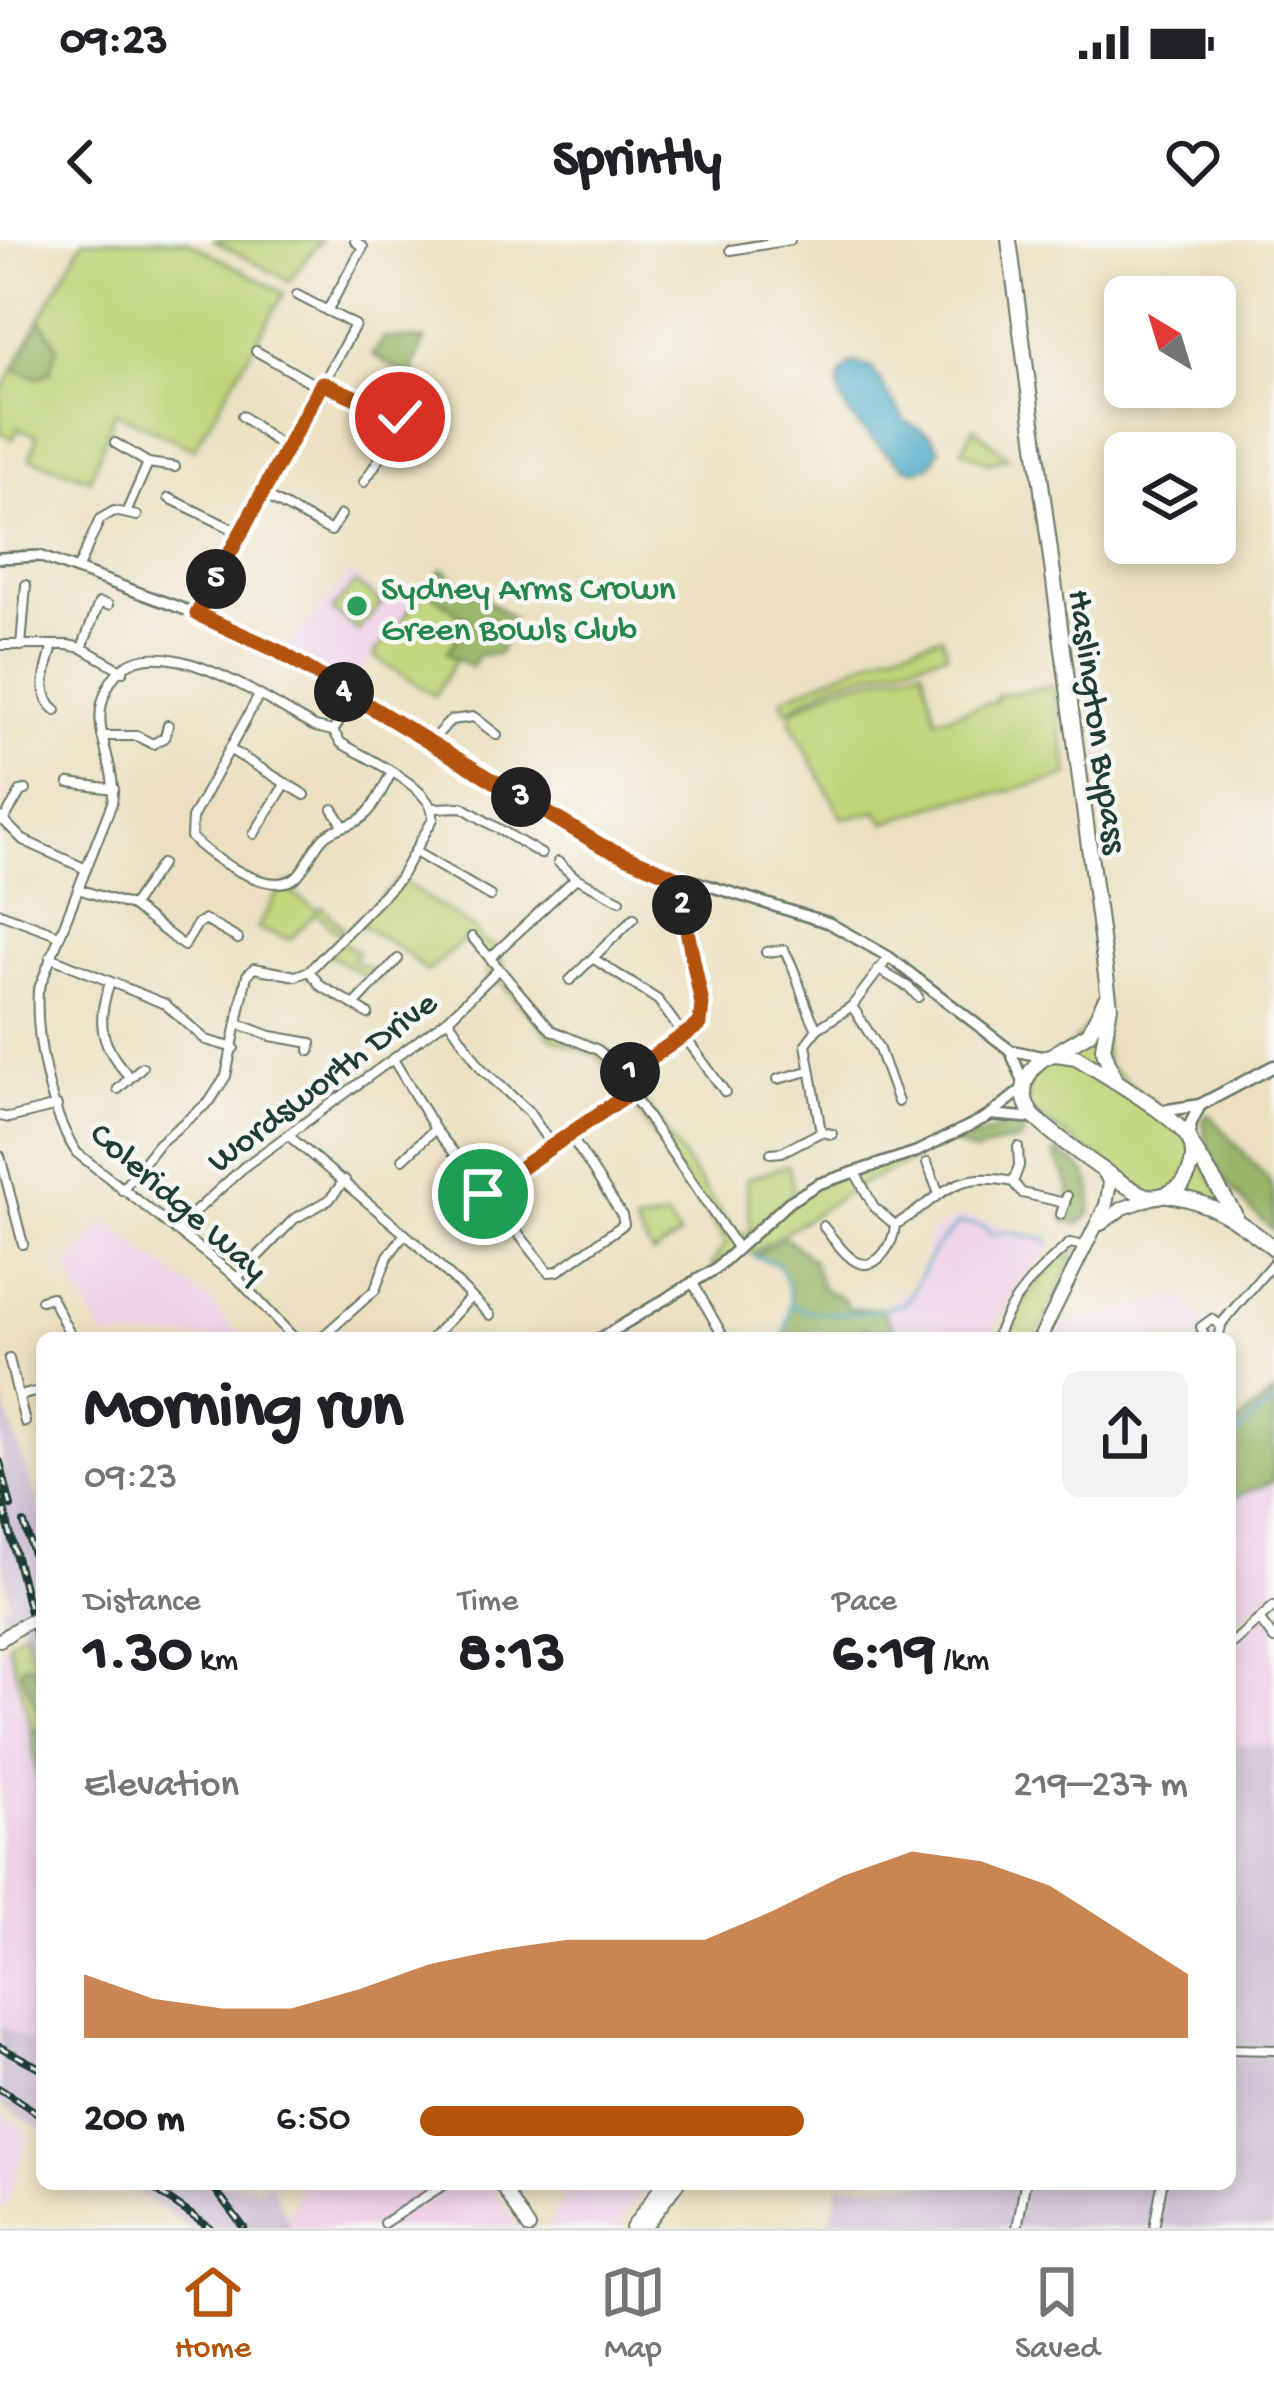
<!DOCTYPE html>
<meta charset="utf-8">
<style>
:root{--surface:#fff;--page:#f2f2f2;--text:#202124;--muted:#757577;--line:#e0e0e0;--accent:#b45309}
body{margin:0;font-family:"Gochi Hand",sans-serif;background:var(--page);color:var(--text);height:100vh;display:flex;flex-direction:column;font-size:45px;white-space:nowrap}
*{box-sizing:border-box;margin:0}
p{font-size:39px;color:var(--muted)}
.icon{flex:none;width:66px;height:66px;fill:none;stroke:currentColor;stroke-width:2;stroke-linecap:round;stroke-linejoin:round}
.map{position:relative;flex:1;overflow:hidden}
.drawer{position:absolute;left:36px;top:1092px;width:1200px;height:858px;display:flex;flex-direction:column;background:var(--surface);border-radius:18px;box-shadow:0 6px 18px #0003}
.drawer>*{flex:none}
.needle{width:78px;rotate:322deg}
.tools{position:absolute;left:1104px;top:36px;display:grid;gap:24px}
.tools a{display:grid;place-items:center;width:132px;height:132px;border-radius:18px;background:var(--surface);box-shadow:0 6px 18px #0003;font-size:60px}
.pin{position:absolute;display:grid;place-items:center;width:102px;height:102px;color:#fff;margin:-51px;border:6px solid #fff;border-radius:50%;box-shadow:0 3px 12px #0007}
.km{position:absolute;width:60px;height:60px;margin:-30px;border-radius:50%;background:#222;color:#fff;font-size:33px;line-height:60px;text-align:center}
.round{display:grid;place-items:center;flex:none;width:126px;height:126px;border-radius:18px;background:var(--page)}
.head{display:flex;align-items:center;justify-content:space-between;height:204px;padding:0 48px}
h1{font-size:66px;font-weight:700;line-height:90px}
.metrics{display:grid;grid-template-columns:repeat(3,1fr);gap:18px;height:204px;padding:12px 48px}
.metrics div{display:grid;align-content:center}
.metrics b{font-size:60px;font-weight:700}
.metrics small{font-size:33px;font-weight:400}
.metrics p{font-size:33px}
.chart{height:336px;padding:24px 48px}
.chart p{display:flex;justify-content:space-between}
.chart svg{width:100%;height:216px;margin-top:12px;fill:var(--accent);opacity:.7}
ul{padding:0 48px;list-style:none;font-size:39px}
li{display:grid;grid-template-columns:192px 144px 1fr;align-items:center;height:90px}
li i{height:30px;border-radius:15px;background:var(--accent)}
.status{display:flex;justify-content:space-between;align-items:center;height:84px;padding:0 60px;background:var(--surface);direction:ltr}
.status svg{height:33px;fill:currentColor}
header{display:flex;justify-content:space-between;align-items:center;height:156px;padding:0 48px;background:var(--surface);font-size:54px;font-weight:700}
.menu{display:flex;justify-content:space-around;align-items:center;height:168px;border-top:3px solid var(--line);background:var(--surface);font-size:33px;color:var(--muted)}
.menu a{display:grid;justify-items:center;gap:6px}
.menu .selected{color:var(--accent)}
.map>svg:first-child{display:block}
.built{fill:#efd0e7}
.industrial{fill:#cdbed3}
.green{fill:#c0d376;stroke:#708855;stroke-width:3}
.forest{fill:#98b567;stroke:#5c794e;stroke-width:3}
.water{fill:#46a8c6;stroke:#32727d;stroke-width:3}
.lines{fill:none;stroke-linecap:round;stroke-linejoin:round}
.stream{stroke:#46a8c6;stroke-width:3}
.minor-casing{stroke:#677665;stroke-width:12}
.tertiary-casing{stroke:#677665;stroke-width:14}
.secondary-casing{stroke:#677665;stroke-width:15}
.primary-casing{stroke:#677665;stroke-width:16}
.trunk-casing{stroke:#677665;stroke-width:18}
.minor{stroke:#fff;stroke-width:8}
.tertiary{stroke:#fff;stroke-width:9}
.secondary{stroke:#fff;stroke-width:10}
.primary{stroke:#fff;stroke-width:12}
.trunk{stroke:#fff;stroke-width:14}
.rail-casing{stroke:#1f3d34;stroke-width:8}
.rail{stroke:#f6f6f2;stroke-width:3;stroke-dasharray:9;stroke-linecap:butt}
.primary-bridge-casing{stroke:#677665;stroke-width:16;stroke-linecap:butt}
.primary-bridge{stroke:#fff;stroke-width:12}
.route-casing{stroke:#fff;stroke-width:24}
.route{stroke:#b45309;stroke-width:15}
.leisure-dot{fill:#2e9e5b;stroke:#f6f6f2;stroke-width:4.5}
.labels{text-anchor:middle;stroke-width:9;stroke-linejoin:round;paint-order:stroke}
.leisure-label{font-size:36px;fill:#27864d;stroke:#f6f6f2;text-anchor:start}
.street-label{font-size:36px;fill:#1f3d34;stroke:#f6f6f2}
</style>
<div class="status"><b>09:23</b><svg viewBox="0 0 49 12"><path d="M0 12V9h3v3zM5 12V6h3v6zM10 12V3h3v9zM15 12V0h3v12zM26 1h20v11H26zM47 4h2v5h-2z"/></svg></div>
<header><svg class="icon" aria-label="back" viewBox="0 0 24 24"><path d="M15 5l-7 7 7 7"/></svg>Sprintly<svg class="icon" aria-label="heart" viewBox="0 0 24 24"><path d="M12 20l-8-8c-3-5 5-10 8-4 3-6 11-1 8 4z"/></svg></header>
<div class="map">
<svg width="1274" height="1988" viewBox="0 0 1274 1988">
<rect width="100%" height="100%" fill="#f6f6f2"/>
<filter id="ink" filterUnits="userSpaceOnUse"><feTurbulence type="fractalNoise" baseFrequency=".00833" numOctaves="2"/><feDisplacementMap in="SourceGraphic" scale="24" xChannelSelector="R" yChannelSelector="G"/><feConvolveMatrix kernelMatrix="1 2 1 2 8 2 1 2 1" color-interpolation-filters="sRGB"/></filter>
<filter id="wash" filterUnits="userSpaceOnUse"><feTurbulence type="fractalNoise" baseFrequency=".004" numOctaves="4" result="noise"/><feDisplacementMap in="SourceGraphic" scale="48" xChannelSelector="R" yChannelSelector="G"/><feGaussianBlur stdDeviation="2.7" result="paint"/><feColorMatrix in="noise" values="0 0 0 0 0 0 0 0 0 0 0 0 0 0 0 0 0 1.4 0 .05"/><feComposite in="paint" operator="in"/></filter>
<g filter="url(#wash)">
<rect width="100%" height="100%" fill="#ece0c0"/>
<!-- built -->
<g class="built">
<polygon points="350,333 378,356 390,349 402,351 417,362 348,446 287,408"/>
<polygon points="962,976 991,982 1054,1005 1015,1048 990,1098 900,1098 881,1069 911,1047 926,1019 930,992"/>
<polygon points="106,982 210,1062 242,1098 104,1098 66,1029"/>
<polygon points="1184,1056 1204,1082 1203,1098 1051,1098 1055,1087"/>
<polygon points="1274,1241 1274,1347 1230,1389 1230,1259"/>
<polygon points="1274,1366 1274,1505 1230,1505 1230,1405"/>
<polygon points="8,1402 32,1494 42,1579 42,1807 0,1786 0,1409"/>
<polygon points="0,1872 26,1891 28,1900 6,1967 0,1970"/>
<polygon points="301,1944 491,1944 520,1988 291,1988 285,1983"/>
<polygon points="571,1944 649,1944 616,1988 545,1988"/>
</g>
<!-- industrial -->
<g class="industrial">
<polygon points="0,1150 42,1276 42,1579 33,1495 8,1402 25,1388 21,1378 9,1384 2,1368 10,1363 0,1310"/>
<polygon points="1230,1505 1274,1505 1274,1988 830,1988 838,1944 1230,1944"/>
<polygon points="0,1786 42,1807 42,1891 0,1863"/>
<polygon points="123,1944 251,1944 256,1949 262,1944 272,1944 291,1988 191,1988"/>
</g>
<!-- green -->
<g class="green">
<polygon points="83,0 185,0 284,53 194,209 115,172 90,239 30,218 37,196 19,188 13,199 0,192 0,153 14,129 38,138 58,107 40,79"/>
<polygon points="213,0 321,0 289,41"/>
<polygon points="974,187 1008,217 989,223 962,210"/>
<polygon points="355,343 382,363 358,391 332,370"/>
<polygon points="426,349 468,381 447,413 456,419 435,456 373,416"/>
<polygon points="942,396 947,413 836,442 785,471 781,459 887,412"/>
<polygon points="923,427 936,479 996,461 996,456 1053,446 1069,536 988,556 958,558 885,583 877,572 842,578 791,482 792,471 836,447"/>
<path d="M399,639L474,689L484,703L496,706C501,715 500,724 506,732C516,746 543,780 557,789C583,806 628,802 620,846L597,815L551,798L501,743H489L486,721L466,698L427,732L402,710L358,683Z"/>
<polygon points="298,641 293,654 316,669 323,667 343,688 338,693 316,673 290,699 257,689 280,648"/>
<polygon points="340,701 358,712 353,720 381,736 375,742 327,714"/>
<polygon points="1101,772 1106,824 1179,886 1236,978 1212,966 1153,958 1029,870 1028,835 1068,808"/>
<polygon points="630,842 735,993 748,993 818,944 916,912 918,917 860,945 752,1013 739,1011 715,1029 712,1024 726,1003 632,863"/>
<polygon points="788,925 794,951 751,992 746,939"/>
<polygon points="666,977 679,996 653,1014 635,985"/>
<path d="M1072,1007L1077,1008L1036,1098H1004C1015,1062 1047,1034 1072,1007Z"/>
<polygon points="25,1389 41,1442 34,1427 21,1432 40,1473 40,1488 33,1495 8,1402"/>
</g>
<!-- forest -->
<g class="forest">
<polygon points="40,79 58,107 50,132 38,138 14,129"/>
<polygon points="383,98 425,100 413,128 416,140 373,115"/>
<polygon points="442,329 513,378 499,414 479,415 471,427 447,413 468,381 426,349"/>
<path d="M1208,874L1269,940L1274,953V990C1240,963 1206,925 1203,880Z"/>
<polygon points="1008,886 1024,891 1021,900 995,905 975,913 953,904"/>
<path d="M1058,912C1089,933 1094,935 1091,973L1079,984L1064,980C1075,954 1069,938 1054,915Z"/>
<path d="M785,997L813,1021L822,1048L842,1057L849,1069H881L900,1098H882L864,1087L854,1098H784C792,1067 794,1053 778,1025L754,1016Z"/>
<polygon points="1274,1153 1274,1241 1230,1259 1230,1189"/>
<polygon points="28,1424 34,1428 42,1445 42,1579 32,1494 40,1488 39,1473 21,1432 22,1425"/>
</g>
<!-- water -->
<path class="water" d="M853,123L871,127L905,181L930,195L940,209L932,224L916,231L904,227C881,207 808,153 853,123Z"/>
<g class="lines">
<!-- stream -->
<g class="stream">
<path d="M754,1016L778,1024C793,1053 792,1067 784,1098"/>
<path d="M793,1066C824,1079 874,1073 906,1063L935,1008L959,983L984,986L991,995L1009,992L1047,999L1050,1005"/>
<polyline points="1230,1205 1251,1180 1274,1163"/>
</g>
</g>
</g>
<g filter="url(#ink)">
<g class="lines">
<defs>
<g id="minor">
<polyline points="731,10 790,0"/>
<polyline points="327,71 363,7 355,1"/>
<polyline points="256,111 319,147"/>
<polyline points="322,143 400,177 399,189 364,242"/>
<polyline points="242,176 285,209"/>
<polyline points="115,203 148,223 175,227"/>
<polyline points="262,254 331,291 341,275"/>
<polyline points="169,258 241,293"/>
<polyline points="127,271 148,223"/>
<polyline points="78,328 100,279 114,271 137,276"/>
<polyline points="197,374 355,85 297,55"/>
<polyline points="0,405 67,405 82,408 123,431"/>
<path d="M53,405C48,427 35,454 56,470"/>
<polyline points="21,406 26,345"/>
<polyline points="82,408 99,363 108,365"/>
<path d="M258,457L192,578L191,597C210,618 274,660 298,635C309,623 313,607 325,596C336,587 347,587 359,580C373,572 383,547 391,534"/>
<polyline points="102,496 137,496 153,504 165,497 168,485"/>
<polyline points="431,501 451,480 474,477 497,495"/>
<polyline points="229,509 305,555"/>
<polyline points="69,543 114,549"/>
<polyline points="434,568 462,567 541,614"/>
<polyline points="333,569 343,585"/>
<polyline points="0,577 23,600 86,629"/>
<polyline points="3,581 21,551 26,550"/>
<polyline points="254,594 286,543"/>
<polyline points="417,613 490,656"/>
<polyline points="558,622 576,638 620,660"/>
<polyline points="78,649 132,666 184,706 198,683 205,680 238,699"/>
<polyline points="132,666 161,624"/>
<polyline points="0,673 59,695"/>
<polyline points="472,697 551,790 598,810 607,818 738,1009"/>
<path d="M766,712L784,710C800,736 802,763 817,789"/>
<polyline points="50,717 165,764 206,800 234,808"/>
<polyline points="491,717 576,638"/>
<polyline points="594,719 658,760 725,852"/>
<polyline points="878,729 910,748 918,757"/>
<polyline points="309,731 321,746 354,765 398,719"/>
<polyline points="570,740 634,678"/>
<path d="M110,743C95,782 101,807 130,837"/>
<polyline points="354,765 368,774"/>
<polyline points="852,766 878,807 898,862"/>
<polyline points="448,779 481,828 528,871 552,906"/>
<polyline points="239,784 271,796 311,803 310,811"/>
<polyline points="393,819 435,889 549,1032 558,1031 624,984 622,975 570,895"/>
<polyline points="622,838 700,784 703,774 680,656 682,640"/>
<polyline points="778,839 809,831"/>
<polyline points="118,849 142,827"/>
<polyline points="0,876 9,878 57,866"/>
<polyline points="821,892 832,894"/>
<polyline points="289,896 418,1005 490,1075"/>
<polyline points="771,913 782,912 821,892 806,804 817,789 852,766 889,717"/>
<polyline points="0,916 23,1004"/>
<polyline points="403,919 435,889"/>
<polyline points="927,923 938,951"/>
<path d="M855,932L874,967L895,985C940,960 951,928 1013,942L1022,953L1065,963"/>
<polyline points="1013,942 1019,926 1018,907"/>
<path d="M122,950L158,904L210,861L226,836L247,735L254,728L296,736L309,731L399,639L433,579C436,548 366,518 341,503L333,491"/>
<polyline points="483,954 631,852"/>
<polyline points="1061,974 1067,956"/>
<path d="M823,986C838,1004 860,1043 884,1013C891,1003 894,997 895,985"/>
<polyline points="175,990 245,926 448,779 498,730"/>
<polyline points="237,1038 294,979 329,960 345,940"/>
<polyline points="693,1043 724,1098"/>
<polyline points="41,1060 51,1057 72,1098"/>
<polyline points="1221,1084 1274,1022"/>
<path d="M294,1098L237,1038L77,913C50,874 35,797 38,751L112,563C118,529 94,496 102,463C129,360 265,461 315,487L333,491L354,458"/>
<polyline points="321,1098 375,1050 388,1016 405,994"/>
<polyline points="432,1098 471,1057"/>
<path d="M996,1098C1009,1059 1039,1030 1070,1003L1084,1006"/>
<polyline points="1205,1098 1201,1087 1212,1079 1221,1086 1218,1098"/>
<polyline points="9,1119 25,1182"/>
<polyline points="20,1156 42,1150"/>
<polyline points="1260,1380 1274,1399"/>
<polyline points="1230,1405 1274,1366"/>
<polyline points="1230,1809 1274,1810"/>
<polyline points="384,1983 445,1944"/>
<polyline points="1017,1988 1025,1944"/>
<polyline points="1154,1988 1162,1944"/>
</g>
<g id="tertiary">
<polyline points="0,318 39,316 197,374 278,411 567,587 639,624 829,683 889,717 1010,810 1023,841"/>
<polyline points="1010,810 1044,817"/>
<polyline points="995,875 1031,878"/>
<polyline points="601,1098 715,1029 789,962 818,944 916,912 989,876 1024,848"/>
</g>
<g id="secondary">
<polyline points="1162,871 1200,865 1274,826"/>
<polyline points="1189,899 1191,883 1200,865"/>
</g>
<g id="primary">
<polyline points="1101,984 1123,968 1158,956"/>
<polyline points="1040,1098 1106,965 1110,943 1102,928"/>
<polyline points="0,1400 19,1387"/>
<polyline points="501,1944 529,1988"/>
<polyline points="632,1988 663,1944"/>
<polyline points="644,1988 677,1944"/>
</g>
<g id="trunk">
<polyline points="1009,0 1110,766 1103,808 1115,841"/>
<polyline points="1057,812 1089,793 1105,760"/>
<path d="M1056,814L1076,817C1100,832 1179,877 1190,901C1197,916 1191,932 1182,945C1171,953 1161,958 1147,956C1131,953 1040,886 1031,873C1024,861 1021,849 1028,837C1034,824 1042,817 1056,814Z"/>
<polyline points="1193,907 1235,975"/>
<path d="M1168,955C1212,961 1240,982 1274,1008"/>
</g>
</defs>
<!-- minor casing -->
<use href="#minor" class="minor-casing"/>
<!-- tertiary casing -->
<use href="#tertiary" class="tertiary-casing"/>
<!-- secondary casing -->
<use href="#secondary" class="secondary-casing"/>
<!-- primary casing -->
<use href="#primary" class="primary-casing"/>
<!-- trunk casing -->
<use href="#trunk" class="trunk-casing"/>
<!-- minor -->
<use href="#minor" class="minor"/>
<!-- tertiary -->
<use href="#tertiary" class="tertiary"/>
<!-- secondary -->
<use href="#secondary" class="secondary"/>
<!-- primary -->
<use href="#primary" class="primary"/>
<!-- trunk -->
<use href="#trunk" class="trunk"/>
<defs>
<g id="rail">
<polyline points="0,1222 11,1266"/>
<polyline points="0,1253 42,1420"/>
<polyline points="24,1283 42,1345"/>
<polyline points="0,1807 42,1829"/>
<polyline points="0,1849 42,1876"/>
<polyline points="147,1944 210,1988"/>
<polyline points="211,1944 244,1988"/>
</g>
</defs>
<!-- rail casing -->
<use href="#rail" class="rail-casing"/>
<!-- rail -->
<use href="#rail" class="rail"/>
<defs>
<polyline id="primary-bridge" points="19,1387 42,1375"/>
</defs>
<!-- primary-bridge casing -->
<use href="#primary-bridge" class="primary-bridge-casing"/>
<!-- primary-bridge -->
<use href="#primary-bridge" class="primary-bridge"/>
</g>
</g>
<g class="lines" filter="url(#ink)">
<defs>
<polyline id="route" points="400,177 322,143 197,374 278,411 602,606 682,640 680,656 702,764 700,784 622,838 631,852 483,954"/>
</defs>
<!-- route casing -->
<use href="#route" class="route-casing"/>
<!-- route -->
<use href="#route" class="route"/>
</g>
<!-- markers -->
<circle class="leisure-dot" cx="357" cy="366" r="12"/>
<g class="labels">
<!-- leisure labels -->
<g class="leisure-label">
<text x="381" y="358">Sydney Arms Crown<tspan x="381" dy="41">Green Bowls Club</tspan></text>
</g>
<!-- street labels -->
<g class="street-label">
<text transform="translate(1101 481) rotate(82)" y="13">Haslington Bypass</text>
<text transform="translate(320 839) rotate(-37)" y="13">Wordsworth Drive</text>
<text transform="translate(181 959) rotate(41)" y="13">Coleridge Way</text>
</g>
</g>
</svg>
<div class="tools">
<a><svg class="needle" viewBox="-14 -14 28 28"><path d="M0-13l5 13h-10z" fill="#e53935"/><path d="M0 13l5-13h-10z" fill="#757577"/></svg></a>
<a><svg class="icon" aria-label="layers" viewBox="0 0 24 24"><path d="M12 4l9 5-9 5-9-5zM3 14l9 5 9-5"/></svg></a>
</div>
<div class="pin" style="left:483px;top:954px;background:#1e9e55"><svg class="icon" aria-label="arrive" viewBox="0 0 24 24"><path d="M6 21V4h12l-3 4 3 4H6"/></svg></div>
<div class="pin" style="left:400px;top:177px;background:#d93025"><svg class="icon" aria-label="check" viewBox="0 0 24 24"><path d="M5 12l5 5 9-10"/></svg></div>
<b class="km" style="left:630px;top:832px">1</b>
<b class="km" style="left:682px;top:665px">2</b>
<b class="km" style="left:521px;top:557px">3</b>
<b class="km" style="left:344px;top:452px">4</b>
<b class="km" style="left:216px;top:339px">5</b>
<section class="drawer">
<div class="head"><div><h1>Morning run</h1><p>09:23</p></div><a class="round"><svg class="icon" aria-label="share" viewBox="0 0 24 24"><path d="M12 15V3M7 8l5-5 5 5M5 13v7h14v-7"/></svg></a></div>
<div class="metrics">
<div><p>Distance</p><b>1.30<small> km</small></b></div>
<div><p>Time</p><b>8:13</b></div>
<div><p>Pace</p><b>6:19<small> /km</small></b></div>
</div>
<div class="chart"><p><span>Elevation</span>219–237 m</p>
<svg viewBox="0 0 160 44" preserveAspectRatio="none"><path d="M0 44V31L10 36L20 38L30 38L40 34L50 29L60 26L70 24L80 24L90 24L100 18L110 11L120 6L130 8L140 13L150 22L160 31V44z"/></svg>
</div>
<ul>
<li><b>200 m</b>6:50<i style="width:50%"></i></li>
</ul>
</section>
</div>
<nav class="menu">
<a class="selected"><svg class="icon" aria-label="home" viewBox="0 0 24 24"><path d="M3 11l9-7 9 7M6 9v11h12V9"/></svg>Home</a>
<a><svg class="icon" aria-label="map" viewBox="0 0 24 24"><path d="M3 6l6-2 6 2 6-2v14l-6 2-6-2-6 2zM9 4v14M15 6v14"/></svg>Map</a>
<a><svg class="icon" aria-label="saved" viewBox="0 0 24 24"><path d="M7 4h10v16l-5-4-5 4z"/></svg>Saved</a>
</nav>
